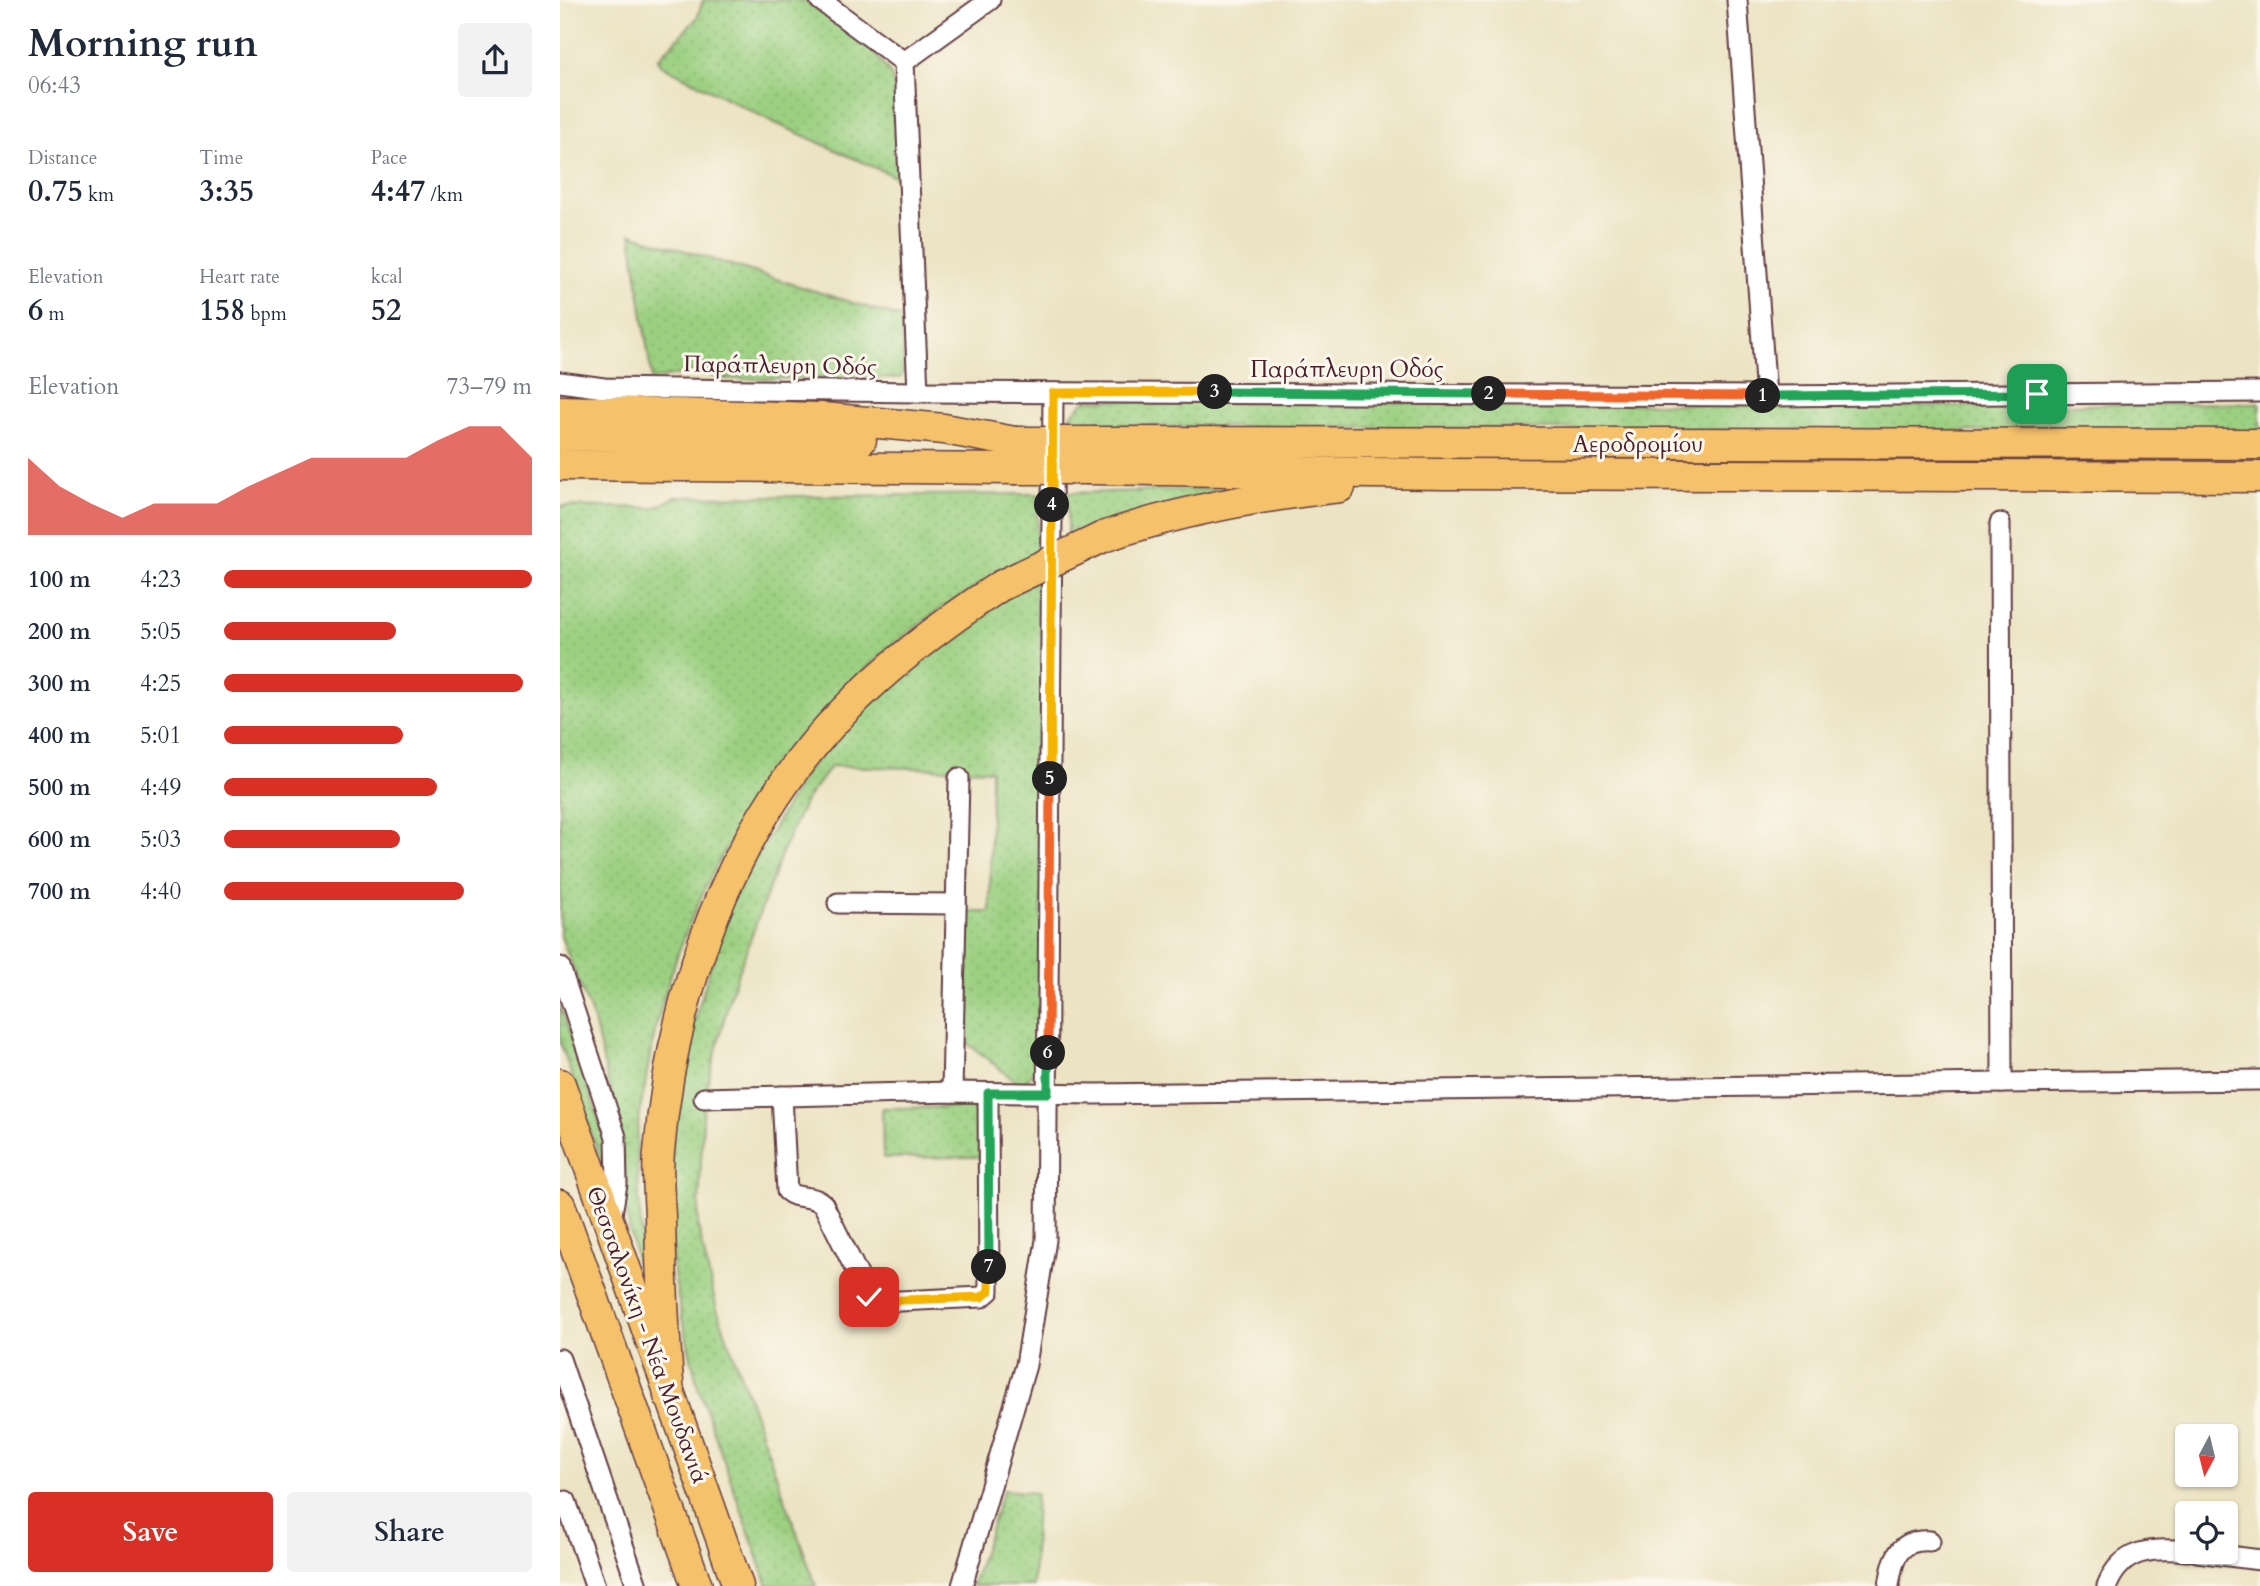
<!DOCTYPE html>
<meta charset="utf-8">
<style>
:root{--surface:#fff;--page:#f2f2f3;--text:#1f2937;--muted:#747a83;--accent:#d93025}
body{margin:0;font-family:Cardo,serif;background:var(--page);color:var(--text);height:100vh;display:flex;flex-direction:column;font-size:26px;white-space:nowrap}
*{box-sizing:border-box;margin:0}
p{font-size:23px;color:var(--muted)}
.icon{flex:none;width:38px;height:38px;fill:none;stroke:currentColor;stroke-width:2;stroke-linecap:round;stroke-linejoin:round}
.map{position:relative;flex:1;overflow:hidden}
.panel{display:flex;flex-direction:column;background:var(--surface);width:560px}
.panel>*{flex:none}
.needle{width:46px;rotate:187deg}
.fabs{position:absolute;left:1615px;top:1424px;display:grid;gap:14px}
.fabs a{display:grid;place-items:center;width:63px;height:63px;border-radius:7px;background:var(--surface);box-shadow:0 2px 5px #0004;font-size:35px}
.pin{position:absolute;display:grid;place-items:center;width:60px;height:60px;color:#fff;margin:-30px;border-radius:14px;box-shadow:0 4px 10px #0006}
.km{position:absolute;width:35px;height:35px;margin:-18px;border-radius:50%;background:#222;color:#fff;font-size:19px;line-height:35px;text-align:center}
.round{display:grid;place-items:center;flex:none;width:74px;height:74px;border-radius:7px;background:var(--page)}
.summary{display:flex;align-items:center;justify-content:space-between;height:119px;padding:0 28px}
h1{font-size:38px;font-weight:700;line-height:52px}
.metrics{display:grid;grid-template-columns:repeat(3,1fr);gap:10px;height:119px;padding:7px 28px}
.metrics div{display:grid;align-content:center}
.metrics b{font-size:30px;font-weight:700}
.metrics small{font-size:19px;font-weight:400}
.metrics p{font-size:19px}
.chart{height:196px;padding:14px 28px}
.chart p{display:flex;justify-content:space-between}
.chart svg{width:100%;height:126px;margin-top:7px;fill:var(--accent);opacity:.7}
.primary-button{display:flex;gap:14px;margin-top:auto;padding:14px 28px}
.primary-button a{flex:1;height:80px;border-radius:7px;background:var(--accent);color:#fff;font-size:28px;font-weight:700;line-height:80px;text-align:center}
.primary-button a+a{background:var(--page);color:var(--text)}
ul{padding:0 28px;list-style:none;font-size:23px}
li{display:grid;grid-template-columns:112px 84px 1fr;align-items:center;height:52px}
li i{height:18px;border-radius:9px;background:var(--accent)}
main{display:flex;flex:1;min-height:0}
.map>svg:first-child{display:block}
.grass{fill:url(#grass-dots);stroke:#727856;stroke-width:2}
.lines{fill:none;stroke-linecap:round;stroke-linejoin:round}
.minor-casing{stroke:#623c42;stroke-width:23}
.highway-casing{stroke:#623c42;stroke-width:33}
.minor{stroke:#fff;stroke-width:19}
.highway{stroke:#f5c16b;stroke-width:30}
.highway-bridge-casing{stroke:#623c42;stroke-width:33;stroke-linecap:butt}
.highway-bridge{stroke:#f5c16b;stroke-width:30}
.split-1-casing{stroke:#fff;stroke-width:14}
.split-2-casing{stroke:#fff;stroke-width:14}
.split-3-casing{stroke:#fff;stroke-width:14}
.split-4-casing{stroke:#fff;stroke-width:14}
.split-5-casing{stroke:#fff;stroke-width:14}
.split-6-casing{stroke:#fff;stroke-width:14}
.split-7-casing{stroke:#fff;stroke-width:14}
.split-8-casing{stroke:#fff;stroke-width:14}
.split-1{stroke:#22a559;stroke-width:9}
.split-2{stroke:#f0652b;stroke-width:9}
.split-3{stroke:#22a559;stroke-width:9}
.split-4{stroke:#f5b400;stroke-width:9}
.split-5{stroke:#f5b400;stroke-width:9}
.split-6{stroke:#f0652b;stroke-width:9}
.split-7{stroke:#22a559;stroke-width:9}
.split-8{stroke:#f5b400;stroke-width:9}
.labels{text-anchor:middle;stroke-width:6;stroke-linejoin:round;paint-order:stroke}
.street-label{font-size:23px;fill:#4a1f2b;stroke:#fbf7ec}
</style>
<main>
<section class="panel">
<div class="summary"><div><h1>Morning run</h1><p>06:43</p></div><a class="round"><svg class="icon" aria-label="share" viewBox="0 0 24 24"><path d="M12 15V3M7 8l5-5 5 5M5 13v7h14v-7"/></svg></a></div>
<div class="metrics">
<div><p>Distance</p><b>0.75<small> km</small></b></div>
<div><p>Time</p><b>3:35</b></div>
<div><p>Pace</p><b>4:47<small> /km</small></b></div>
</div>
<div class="metrics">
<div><p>Elevation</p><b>6<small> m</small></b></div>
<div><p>Heart rate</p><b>158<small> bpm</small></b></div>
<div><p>kcal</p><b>52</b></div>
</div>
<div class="chart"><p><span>Elevation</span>73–79 m</p>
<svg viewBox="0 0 160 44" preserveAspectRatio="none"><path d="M0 44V17L10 27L20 33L30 38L40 33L50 33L60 33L70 27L80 22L90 17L100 17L110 17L120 17L130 11L140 6L150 6L160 17V44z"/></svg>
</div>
<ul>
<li><b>100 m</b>4:23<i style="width:100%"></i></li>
<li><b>200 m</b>5:05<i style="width:56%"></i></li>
<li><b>300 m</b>4:25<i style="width:97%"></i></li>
<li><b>400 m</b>5:01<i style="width:58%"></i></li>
<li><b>500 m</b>4:49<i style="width:69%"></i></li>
<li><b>600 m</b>5:03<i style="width:57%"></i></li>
<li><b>700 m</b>4:40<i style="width:78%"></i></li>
</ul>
<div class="primary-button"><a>Save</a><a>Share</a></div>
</section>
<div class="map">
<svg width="1700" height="1586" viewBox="0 0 1700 1586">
<defs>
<pattern id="grass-dots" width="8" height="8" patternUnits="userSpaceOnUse" patternTransform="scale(1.75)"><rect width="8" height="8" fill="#9bd081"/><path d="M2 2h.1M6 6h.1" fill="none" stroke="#87b270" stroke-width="1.8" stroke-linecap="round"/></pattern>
</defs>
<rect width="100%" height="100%" fill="#fbf7ec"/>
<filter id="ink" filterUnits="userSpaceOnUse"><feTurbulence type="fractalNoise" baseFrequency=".0143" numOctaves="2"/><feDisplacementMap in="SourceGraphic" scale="14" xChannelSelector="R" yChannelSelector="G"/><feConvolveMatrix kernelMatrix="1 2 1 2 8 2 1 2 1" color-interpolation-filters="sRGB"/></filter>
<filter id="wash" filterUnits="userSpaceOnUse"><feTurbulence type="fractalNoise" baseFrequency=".00686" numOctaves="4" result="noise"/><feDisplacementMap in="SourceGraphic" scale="28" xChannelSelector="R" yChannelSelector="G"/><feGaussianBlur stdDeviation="1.57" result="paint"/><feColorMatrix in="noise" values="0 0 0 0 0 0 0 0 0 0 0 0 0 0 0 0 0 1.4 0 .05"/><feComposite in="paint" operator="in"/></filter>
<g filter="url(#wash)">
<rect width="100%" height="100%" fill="#ece3c2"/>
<!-- grass -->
<g class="grass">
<polygon points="143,0 244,0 313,51 331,75 338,96 342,180 213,122 101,65 98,59 137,18"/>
<polygon points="71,234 342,318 344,371 340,378 160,379 139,370 92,380"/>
<polygon points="526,400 1407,406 1700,403 1700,433 508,426 509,417"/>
<polygon points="693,488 552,520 508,537 508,493"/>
<path d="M478,494L477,554C443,572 408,590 376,612C225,719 117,890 87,1073C84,1095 77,1119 77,1141C77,1181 80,1223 85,1263L77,1265L68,1222L61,1138L34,1021L0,934V506L94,508L116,497Z"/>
<polygon points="485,572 480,1063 462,1086 403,1040 403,912 430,912 431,770 271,766 245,801 222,852 170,996 144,1098 138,1226 156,1306 256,1586 208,1586 138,1387 120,1310 109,1241 113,1093 169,905 245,773 346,664"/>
<polygon points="0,1005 49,1150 49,1185 0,1041"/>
<polygon points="420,1107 421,1157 323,1158 322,1108"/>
<polygon points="443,1490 476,1493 473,1586 412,1586"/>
</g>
</g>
<g filter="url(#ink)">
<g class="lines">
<defs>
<g id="minor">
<polyline points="260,0 344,62 358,392"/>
<polyline points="1177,0 1206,396"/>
<polyline points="344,62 430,0"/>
<polyline points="0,382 44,388 358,392 1206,396 1700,392"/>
<polyline points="1440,523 1442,1083"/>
<polyline points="278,903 396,904"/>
<polyline points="0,967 56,1137 57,1184 51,1220"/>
<polyline points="392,1092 399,778"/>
<path d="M222,1096L227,1191C237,1200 252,1194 263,1204L309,1297L319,1302L422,1297L429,1291L428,1093"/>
<polyline points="144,1098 392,1092 534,1094 1700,1080"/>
<polyline points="0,1359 77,1586"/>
<polyline points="6,1501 35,1586"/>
<polyline points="1637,1552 1700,1560"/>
<polyline points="402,1586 466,1365 486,1240 493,393"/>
<path d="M1329,1586C1333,1558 1338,1539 1370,1541"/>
<path d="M1547,1586C1561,1549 1592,1547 1628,1551"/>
</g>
<g id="highway">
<polyline points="0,411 263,418 384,429 455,442"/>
<polyline points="0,435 301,440"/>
<polyline points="536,442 1700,444"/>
<polyline points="0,465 454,469"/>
<polyline points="529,469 881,474 1700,477"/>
<path d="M543,537C619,511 699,496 780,487"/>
<polyline points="0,1084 178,1586"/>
<polyline points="0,1205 137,1586"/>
<path d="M109,1396C104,1336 101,1276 100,1216C99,1195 97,1173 99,1152C112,993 170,828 283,712C330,663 384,623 440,586"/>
</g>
</defs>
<!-- minor casing -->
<use href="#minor" class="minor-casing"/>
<!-- highway casing -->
<use href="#highway" class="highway-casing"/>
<!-- minor -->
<use href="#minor" class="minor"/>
<!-- highway -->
<use href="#highway" class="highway"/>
<defs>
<g id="highway-bridge">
<polyline points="455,442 536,442"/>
<polyline points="454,469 529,469"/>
<polyline points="440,586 543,537"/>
</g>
</defs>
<!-- highway-bridge casing -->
<use href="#highway-bridge" class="highway-bridge-casing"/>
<!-- highway-bridge -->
<use href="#highway-bridge" class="highway-bridge"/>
</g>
</g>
<g class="lines" filter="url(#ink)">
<defs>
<polyline id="split-1" points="1203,396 1477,394"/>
<polyline id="split-2" points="929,394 1203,396"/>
<polyline id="split-3" points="655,392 929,394"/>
<polyline id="split-4" points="492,505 493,393 655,392"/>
<polyline id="split-5" points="490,779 492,505"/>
<polyline id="split-6" points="488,1053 490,779"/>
<polyline id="split-7" points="429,1267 428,1093 488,1093 488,1053"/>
<polyline id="split-8" points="309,1297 319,1301 422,1297 429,1291 429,1267"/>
</defs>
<!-- split-1 casing -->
<use href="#split-1" class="split-1-casing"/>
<!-- split-2 casing -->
<use href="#split-2" class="split-2-casing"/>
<!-- split-3 casing -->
<use href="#split-3" class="split-3-casing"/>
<!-- split-4 casing -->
<use href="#split-4" class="split-4-casing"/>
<!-- split-5 casing -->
<use href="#split-5" class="split-5-casing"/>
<!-- split-6 casing -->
<use href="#split-6" class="split-6-casing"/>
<!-- split-7 casing -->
<use href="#split-7" class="split-7-casing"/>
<!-- split-8 casing -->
<use href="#split-8" class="split-8-casing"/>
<!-- split-1 -->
<use href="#split-1" class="split-1"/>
<!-- split-2 -->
<use href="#split-2" class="split-2"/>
<!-- split-3 -->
<use href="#split-3" class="split-3"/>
<!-- split-4 -->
<use href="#split-4" class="split-4"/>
<!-- split-5 -->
<use href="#split-5" class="split-5"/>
<!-- split-6 -->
<use href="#split-6" class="split-6"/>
<!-- split-7 -->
<use href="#split-7" class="split-7"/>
<!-- split-8 -->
<use href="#split-8" class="split-8"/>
</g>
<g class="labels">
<!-- street labels -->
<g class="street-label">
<text transform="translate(220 365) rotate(1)" y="8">Παράπλευρη Οδός</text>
<text x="787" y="377">Παράπλευρη Οδός</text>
<text x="1078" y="452">Αεροδρομίου</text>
<text transform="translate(88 1335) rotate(70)" y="8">Θεσσαλονίκη - Νέα Μουδανιά</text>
</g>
</g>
</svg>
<div class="fabs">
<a><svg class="needle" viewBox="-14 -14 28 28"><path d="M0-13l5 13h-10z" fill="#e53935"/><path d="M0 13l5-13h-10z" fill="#747a83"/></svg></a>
<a><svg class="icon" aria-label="locate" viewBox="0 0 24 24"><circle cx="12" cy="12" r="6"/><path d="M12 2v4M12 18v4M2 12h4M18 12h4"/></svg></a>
</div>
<div class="pin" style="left:1477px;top:394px;background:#1e9e55"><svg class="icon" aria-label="arrive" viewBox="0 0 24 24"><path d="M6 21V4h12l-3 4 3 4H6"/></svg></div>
<div class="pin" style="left:309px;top:1297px;background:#d93025"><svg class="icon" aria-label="check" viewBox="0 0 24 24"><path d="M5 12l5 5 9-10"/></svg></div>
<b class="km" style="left:1203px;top:396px">1</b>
<b class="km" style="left:929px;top:394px">2</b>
<b class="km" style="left:655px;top:392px">3</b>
<b class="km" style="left:492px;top:505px">4</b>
<b class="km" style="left:490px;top:779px">5</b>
<b class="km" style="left:488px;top:1053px">6</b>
<b class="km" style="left:429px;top:1267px">7</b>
</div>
</main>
